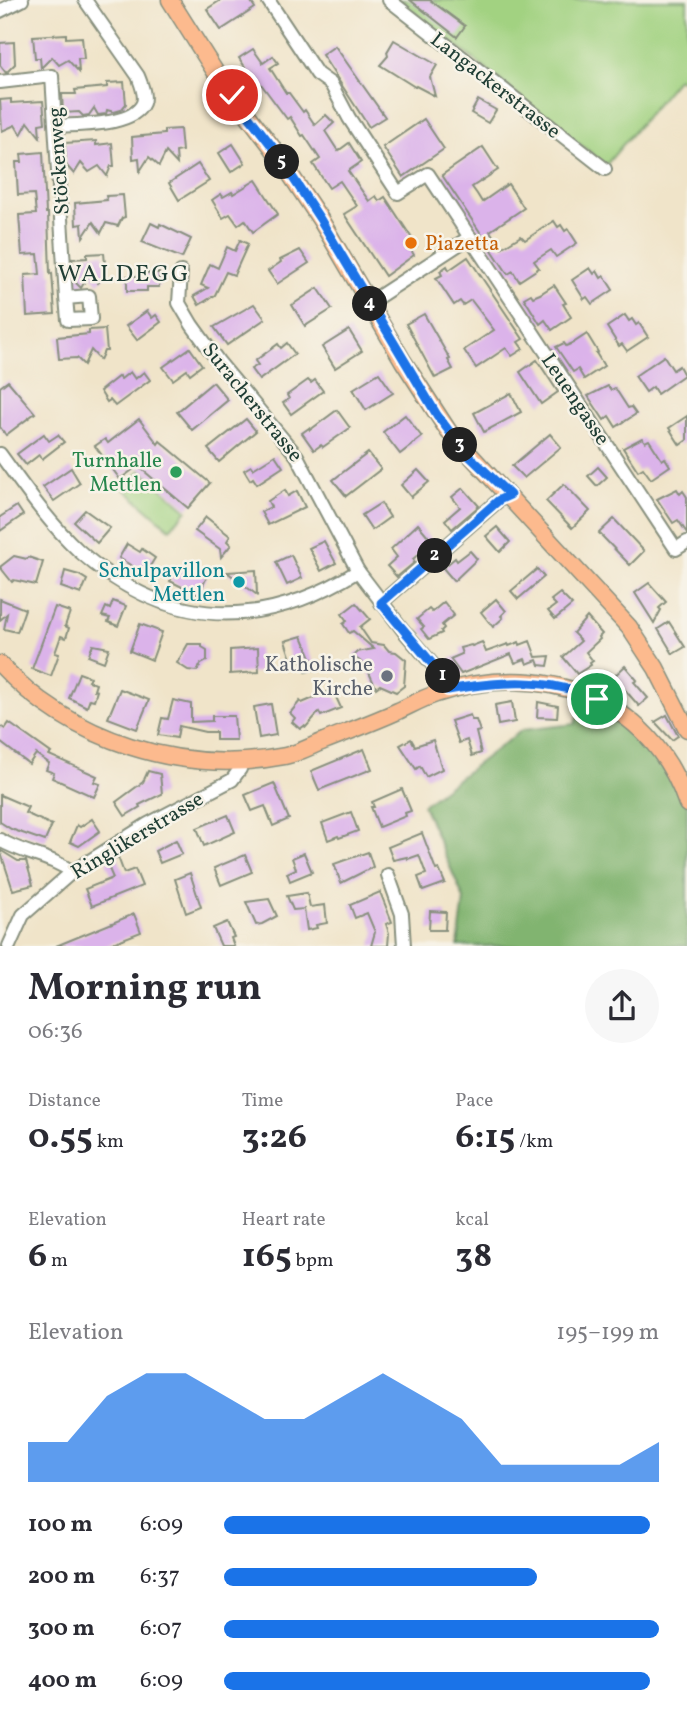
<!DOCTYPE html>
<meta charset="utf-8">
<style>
:root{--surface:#fff;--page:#f7f7f7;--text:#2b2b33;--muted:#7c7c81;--accent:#1a73e8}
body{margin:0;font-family:Vollkorn,serif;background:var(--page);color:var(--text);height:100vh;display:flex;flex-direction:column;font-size:26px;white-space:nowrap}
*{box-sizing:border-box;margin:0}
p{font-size:23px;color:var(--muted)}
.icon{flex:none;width:38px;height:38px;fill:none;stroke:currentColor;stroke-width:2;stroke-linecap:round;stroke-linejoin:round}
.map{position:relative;height:946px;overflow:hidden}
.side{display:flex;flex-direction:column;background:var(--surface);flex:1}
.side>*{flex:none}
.pin{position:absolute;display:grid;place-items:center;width:60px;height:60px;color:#fff;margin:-30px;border:4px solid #fff;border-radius:50%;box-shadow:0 2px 7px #0007}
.km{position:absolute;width:35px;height:35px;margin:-18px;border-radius:50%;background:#222;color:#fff;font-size:19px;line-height:35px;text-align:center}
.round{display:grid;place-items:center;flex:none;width:74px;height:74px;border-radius:37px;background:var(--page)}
.summary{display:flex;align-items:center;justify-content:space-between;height:119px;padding:0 28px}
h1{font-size:38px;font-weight:700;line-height:52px}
.metrics{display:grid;grid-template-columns:repeat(3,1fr);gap:10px;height:119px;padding:7px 28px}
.metrics div{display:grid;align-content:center}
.metrics b{font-size:35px;font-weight:700}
.metrics small{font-size:19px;font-weight:400}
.metrics p{font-size:19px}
.chart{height:196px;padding:14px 28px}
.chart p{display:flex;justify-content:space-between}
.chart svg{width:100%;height:126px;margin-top:7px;fill:var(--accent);opacity:.7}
ul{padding:0 28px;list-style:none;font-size:23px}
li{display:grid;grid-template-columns:112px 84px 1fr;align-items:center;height:52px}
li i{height:18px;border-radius:9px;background:var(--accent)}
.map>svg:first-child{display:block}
.green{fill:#a2d281;stroke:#60885a;stroke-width:2}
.forest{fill:#81b46f;stroke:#507852;stroke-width:2}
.building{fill:#dbb3ea}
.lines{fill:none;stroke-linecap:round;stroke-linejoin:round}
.minor-casing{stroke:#88907e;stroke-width:16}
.major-casing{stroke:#88907e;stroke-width:19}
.minor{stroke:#fff;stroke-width:12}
.major{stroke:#fcba8e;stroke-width:16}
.route-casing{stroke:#fff;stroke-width:14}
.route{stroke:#1a73e8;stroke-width:9}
.food-dot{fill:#e8710a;stroke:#f7f3e8;stroke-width:2.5}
.leisure-dot{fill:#2e9e5b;stroke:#f7f3e8;stroke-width:2.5}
.culture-dot{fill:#0f9aa8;stroke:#f7f3e8;stroke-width:2.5}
.worship-dot{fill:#6b7280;stroke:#f7f3e8;stroke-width:2.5}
.labels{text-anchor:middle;stroke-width:5;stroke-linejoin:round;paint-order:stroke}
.street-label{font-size:21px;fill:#1f3d34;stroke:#f7f3e8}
.food-label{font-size:21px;fill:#c56008;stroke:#f7f3e8;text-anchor:start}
.leisure-label{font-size:21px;fill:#27864d;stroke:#f7f3e8;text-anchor:end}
.culture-label{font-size:21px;fill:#0d838f;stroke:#f7f3e8;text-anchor:end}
.worship-label{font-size:21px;fill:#5b616d;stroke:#f7f3e8;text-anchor:end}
.quarter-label{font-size:24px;letter-spacing:2px;fill:#1f3d34;stroke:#f7f3e8}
</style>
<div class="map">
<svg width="687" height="946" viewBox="0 0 687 946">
<rect width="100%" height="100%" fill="#f7f3e8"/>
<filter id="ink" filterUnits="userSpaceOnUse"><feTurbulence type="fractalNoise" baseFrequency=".0143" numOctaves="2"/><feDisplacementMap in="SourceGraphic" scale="14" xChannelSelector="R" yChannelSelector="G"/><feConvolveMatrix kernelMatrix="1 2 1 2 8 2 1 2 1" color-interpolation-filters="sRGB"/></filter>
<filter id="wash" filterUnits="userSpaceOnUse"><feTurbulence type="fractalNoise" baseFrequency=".00686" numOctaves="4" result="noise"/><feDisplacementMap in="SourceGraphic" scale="28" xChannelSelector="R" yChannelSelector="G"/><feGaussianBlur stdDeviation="1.57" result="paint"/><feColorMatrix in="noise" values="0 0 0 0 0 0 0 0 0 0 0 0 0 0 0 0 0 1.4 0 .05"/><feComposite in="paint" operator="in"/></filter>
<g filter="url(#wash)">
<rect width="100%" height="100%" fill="#f0e4c9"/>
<!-- green -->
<g class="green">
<polygon points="399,0 687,0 687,84 678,78 606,165"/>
<polygon points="140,470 187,510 170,529 124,489"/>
</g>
<!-- forest -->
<polygon class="forest" points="584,693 635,724 687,804 687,946 458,946 464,899 423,805 522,730 575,724"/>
<g id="blocks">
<!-- building -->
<g class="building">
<polygon points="221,0 250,0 255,8 221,30 207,9"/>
<polygon points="410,0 430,0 465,26 457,37"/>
<polygon points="66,34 66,38 82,37 84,59 78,59 79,72 68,60 59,65 52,57 41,68 40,58 35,58 33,36"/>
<polygon points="394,40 437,65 430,77 435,96 416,86 415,87 380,65 388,56 387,52"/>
<polygon points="14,42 15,64 6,73 0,65 0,43"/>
<polygon points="335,46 385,117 369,127 322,55"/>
<polygon points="253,49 263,63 273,56 278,63 270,68 286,93 289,93 303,112 305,110 315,125 326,115 334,123 325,131 338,151 349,143 361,162 348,171 369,201 376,196 379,201 385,197 417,246 411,250 414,255 385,276 344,214 357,206 340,181 329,188 313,164 320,159 304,135 302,136 290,117 287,119 261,84 258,86 239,58"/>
<polygon points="124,82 126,104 121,110 114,112 107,110 106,114 98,115 94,108 89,115 83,116 79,112 63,113 62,94 76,94 75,90 107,87 107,83"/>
<polygon points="11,99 11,103 43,101 45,123 39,124 40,137 28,122 21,135 15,125 2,131 0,100"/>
<polygon points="478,100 496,110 488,123 471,113"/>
<polygon points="424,119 444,149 403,177 383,147"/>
<polygon points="180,129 182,151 176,152 177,164 166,152 159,166 149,157 140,171 139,158 133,159 132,137 164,134 164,130"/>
<polygon points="96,141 96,145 112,143 114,166 111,166 107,176 99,166 89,172 81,163 74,174 66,165 65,143"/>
<polygon points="233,144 245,163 231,172 219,153"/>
<polygon points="483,147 498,170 472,187 477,194 482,202 508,184 524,208 490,231 501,248 521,236 525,240 554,221 558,227 561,225 565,231 568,229 577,243 556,257 551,250 534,261 539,268 519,281 513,271 508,274 442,175"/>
<polygon points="43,152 46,213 48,213 50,274 52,273 55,314 27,316 25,275 40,274 38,254 22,255 19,215 36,214 34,194 18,195 16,162 22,162 21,154"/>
<polygon points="198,164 209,181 179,200 169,183"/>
<polygon points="256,180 278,214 253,232 245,220 238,225 230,214 223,218 212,200 221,194 223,197 232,192 233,194"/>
<polygon points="123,195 125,217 122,218 118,226 106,223 101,233 93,222 83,237 82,224 76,225 75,203 107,200 106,196"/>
<polygon points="151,223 159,227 160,224 191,239 182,258 142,242"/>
<polygon points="240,240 248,244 234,275 226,272 215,295 199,305 194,296 208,288 201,285 210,264 218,268 227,247 235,251"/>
<polygon points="300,250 309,263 277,284 268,271 281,262 280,260"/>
<polygon points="104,253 106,275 98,283 90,273 81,288 74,281 72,259 87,258 87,254"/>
<polygon points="468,257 523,339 518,342 523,349 512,356 506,348 476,368 464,350 494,330 471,300 463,305 460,301 454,305 436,278 442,275 440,271 447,266 449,270"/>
<polygon points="590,268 594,274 597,271 601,278 604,276 613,290 592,304 587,297 584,299 572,280"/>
<polygon points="145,273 159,273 159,287 147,287 147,291 127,291 127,276 145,276"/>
<polygon points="554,285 566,303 563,304 571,317 552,330 545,320 540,324 524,298 531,294 533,297 540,294"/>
<polygon points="318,288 332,309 305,326 292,305"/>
<polygon points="254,304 265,319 227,345 214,327"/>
<polygon points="147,311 152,318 156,315 161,322 137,340 126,326"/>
<polygon points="424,314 450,359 448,360 453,369 435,378 406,324"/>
<polygon points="625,315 629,321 632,319 636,325 639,323 648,337 627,351 622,344 619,346 607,327"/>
<polygon points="105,329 107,351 104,351 100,360 91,350 84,365 77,358 59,359 57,337 89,334 89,330"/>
<polygon points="349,330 362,351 335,368 322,347"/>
<polygon points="587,334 598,352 596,353 604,366 584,379 578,369 573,372 556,347 564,343 566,346 573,343"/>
<polygon points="287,343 295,354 259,380 251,369 258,365 255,361 278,344 281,348"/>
<polygon points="190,348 202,365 190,374 187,370 173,380 163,367"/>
<polygon points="664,356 673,370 679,366 684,375 657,394 653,387 646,392 635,376"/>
<polygon points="537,360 558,392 541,404 520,372"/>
<polygon points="130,372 135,379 144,372 150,380 115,406 110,400 107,402 100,391 119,376 121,379"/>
<polygon points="379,373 393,393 366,410 353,389"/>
<polygon points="308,380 311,383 315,380 323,391 291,414 283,403 289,399 287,395"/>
<polygon points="8,381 35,413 6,435 0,427 0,387"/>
<polygon points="213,382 228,400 192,430 177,412"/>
<polygon points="608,386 611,390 615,388 628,408 631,407 636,414 616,427 609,416 604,420 588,396"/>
<polygon points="511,393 521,412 484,432 474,413"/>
<polygon points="337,410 350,428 323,447 321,445 314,450 302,433 309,428 310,430"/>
<polygon points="405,415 422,437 400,454 383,432"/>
<polygon points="687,416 687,440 680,445 669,428"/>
<polygon points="139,419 158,444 160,441 210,483 188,508 138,466 120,479 95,446 105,439 108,443"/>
<polygon points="246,419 256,431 219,462 208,449"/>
<polygon points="44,434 49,441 58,435 64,442 42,459 39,455 26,465 17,454"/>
<polygon points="550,434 561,447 524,478 512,466"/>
<polygon points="642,438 645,442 649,440 662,460 665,458 670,466 651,479 643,468 638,471 623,448"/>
<polygon points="368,453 381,469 346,496 333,480"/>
<polygon points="275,455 283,467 257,484 253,478 250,480 244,470 251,466 253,469"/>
<polygon points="598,467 607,477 597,486 588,476"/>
<polygon points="71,468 80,483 54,501 43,487"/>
<polygon points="418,470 429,482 411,497 401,485"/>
<polygon points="564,484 590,511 572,528 546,501"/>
<polygon points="463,488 479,506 452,529 445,520 460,507 452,497"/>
<polygon points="677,489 680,494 683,491 687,497 687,533 678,520 673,523 657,499"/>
<polygon points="285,490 288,496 297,491 305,507 268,525 261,512 271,507 268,501"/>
<polygon points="381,503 390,517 372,530 362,515"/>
<polygon points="17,506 23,515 0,531 0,517"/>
<polygon points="85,510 110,528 97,543 74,522"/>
<polygon points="206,517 230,536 227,541 231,545 221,557 220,549 195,531"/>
<polygon points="614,519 644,551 630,565 599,533"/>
<polygon points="418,524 433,542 413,559 415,562 397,577 387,566 397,557 391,549"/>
<polygon points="497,527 510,542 500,552 486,536"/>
<polygon points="324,541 336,563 321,571 309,548"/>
<polygon points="127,544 140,552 142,549 155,558 145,574 119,558"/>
<polygon points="470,551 477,559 454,581 443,568 455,558 457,561"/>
<polygon points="291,555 302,578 287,585 276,562"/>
<polygon points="14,556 27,559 28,557 43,562 36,585 14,580 12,582 0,567"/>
<polygon points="178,566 207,577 198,595 170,581"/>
<polygon points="537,569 544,577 518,599 511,591"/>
<polygon points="256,570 257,595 227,572"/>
<polygon points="65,571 79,575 87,580 81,594 61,587"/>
<polygon points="649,583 666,602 659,608 661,610 654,623 635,593"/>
<polygon points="560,593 572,605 555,619 548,611 556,605 551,600"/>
<polygon points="0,599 25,609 17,632 4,629 7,614 0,620"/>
<polygon points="496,599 506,611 501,616 503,618 493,627 481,612"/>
<polygon points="113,601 126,606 118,626 108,622 110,618 102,616 106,607 110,609"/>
<polygon points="444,602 454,615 442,625 444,628 441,631 442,633 429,639 421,629 424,627 417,619 429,609 432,612"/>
<polygon points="356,603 370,619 360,627 371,643 384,645 389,651 396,652 406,660 404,686 396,692 380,685 376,688 366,666 353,656 357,652 374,649 353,631 349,633 343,624 347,621 342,614"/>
<polygon points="55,607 70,612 65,626 69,628 66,638 61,636 55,653 59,654 51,676 32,669"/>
<polygon points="587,617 602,634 599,637 600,639 586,652 593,661 590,663 591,665 577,674 563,657 581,641 573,633"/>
<polygon points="669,622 685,647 673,654 658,629"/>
<polygon points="140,624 162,632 152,660 130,651"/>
<polygon points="302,636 316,669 306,672 301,659 292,662 285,641"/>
<polygon points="530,641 536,657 550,656 548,666 539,665 537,660 527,664 525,659 515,663 511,654 461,674 450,659 462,654 460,648 471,645 472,646 482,642 486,652 508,644 509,646 519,642 520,645"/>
<polygon points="188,644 202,644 202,647 207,650 207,661 201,664 197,671 188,670 177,663"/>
<polygon points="93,645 109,648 104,662 88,656"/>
<polygon points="258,648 259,672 230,674 230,650"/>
<polygon points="625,666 637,680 634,682 648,698 639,706 625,690 622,693 610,680"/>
<polygon points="79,673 90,677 88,681 96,684 94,690 97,691 94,700 90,699 87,707 69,698"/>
<polygon points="120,689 149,700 137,729 108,718"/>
<polygon points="330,691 336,697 341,708 321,716 319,712 306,727 304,726 300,729 292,722 295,718 290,713 300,701 302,703"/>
<polygon points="173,700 191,704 191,722 212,721 212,716 234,716 236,740 216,740 216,732 205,732 179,726 177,738 158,735 162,718 168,719"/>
<polygon points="512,702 515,722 498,725 495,705"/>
<polygon points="538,702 558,706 557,718 537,717"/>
<polygon points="271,704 276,735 259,738 254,707"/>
<polygon points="470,715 472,720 476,720 480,731 476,732 481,753 472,756 467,740 459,743 451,721"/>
<polygon points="667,715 678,736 672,740 655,722"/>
<polygon points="9,723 51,753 49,755 97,776 94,782 100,784 94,797 52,778 54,773 46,770 49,763 36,754 29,764 0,742 0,726 5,729"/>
<polygon points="411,739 415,746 433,740 442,769 426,777 420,766 416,769 400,745"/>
<polygon points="364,749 372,769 319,790 311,771"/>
<polygon points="148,771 160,774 162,794 139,805 140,807 125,816 116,802 143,782"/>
<polygon points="274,783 289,819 273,826 265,806 252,811 245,795"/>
<polygon points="402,789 411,811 405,813 406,816 379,827 371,807 374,807 372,802"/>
<polygon points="0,795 28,807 25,813 52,825 45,841 11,829 0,822"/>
<polygon points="351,812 358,831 339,838 338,836 328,840 322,823"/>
<polygon points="228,815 235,832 204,846 197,828"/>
<polygon points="92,819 100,831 79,846 70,842 77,825 80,827"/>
<polygon points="422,833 436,870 439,869 445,883 423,891 418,877 426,874 419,855 408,859 407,857 393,860 388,847"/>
<polygon points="176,840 182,854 160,863 155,851"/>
<polygon points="0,850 18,861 26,861 33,885 13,890"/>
<polygon points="368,852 373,867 341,883 334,864"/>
<polygon points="304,853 312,872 290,881 287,873 296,869 292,858"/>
<polygon points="245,855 252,872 221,885 214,868"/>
<polygon points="118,857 124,873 135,869 142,886 92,906 85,889 113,878 106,862"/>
<polygon points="190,873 201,907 186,913 175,879"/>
<polygon points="380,892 392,922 386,924 389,933 388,946 371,946 375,932 367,913 355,918 350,905"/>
<polygon points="307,893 310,907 325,905 327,923 316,925 317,928 307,930 304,909 293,910 287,896"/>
<polygon points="269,899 277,916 262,924 256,925 246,902"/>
<polygon points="430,911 446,912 445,930 429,930"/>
<polygon points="134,914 141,932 105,946 56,946"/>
<polygon points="227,922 234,937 231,938 234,946 221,946 213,928"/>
</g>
</g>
</g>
<g filter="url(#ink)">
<use href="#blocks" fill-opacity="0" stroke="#88907e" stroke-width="2"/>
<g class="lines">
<defs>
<g id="minor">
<polyline points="268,0 317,74 331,84 349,118 398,193 428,174 676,549 687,542"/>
<polyline points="389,0 605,169"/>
<polyline points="0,11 22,0"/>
<polyline points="0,82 52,76 66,298 68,320 91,319 89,296 66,298"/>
<path d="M56,126C78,124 133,127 143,103C146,95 141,84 138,76L85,0"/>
<polyline points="181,272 179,303 192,325 218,361 297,456 358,571 403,630 445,679 448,690"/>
<polyline points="369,303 470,237"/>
<path d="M0,454C24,487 48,522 78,550C166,629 260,632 358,571"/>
<polyline points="381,603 499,500 510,495"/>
<path d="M0,840C23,854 51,856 72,872"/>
<polyline points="388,875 402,914 404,946"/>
<polyline points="9,946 23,915 72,872 148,824 232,780 240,769 242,760"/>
</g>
<g id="major">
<polyline points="170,0 216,73 272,147 320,219 403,361 449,432 629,627 656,668 687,729"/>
<path d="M0,664C71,741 182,776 285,756C299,753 311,746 324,741C349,731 374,722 398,711C411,705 423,698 436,694C540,659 651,696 687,804"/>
</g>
</defs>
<!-- minor casing -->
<use href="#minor" class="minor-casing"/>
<!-- major casing -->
<use href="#major" class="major-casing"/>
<!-- minor -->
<use href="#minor" class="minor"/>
<!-- major -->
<use href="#major" class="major"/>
</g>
</g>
<g class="lines" filter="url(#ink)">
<defs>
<path id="route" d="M232,95L272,146L320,219L437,415L464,451L510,495L499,500L381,603L445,679L448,690C501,681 547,677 597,699"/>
</defs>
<!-- route casing -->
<use href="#route" class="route-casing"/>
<!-- route -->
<use href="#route" class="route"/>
</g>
<!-- markers -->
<circle class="food-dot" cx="411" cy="243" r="7"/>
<circle class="leisure-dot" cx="176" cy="472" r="7"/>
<circle class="culture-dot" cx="239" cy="582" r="7"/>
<circle class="worship-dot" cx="387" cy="676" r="7"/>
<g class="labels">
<!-- street labels -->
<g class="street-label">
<text transform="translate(496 85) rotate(38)" y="7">Langackerstrasse</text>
<text transform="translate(58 161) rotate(-94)" y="7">Stöckenweg</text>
<text transform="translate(576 399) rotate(56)" y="7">Leuengasse</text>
<text transform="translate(253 402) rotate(51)" y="7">Suracherstrasse</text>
<text transform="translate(137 835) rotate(-31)" y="7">Ringlikerstrasse</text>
</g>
<!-- food labels -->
<g class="food-label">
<text x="425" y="250">Piazetta</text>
</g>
<!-- leisure labels -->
<g class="leisure-label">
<text x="162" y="467">Turnhalle<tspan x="162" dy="24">Mettlen</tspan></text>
</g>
<!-- culture labels -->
<g class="culture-label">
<text x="225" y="577">Schulpavillon<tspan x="225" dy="24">Mettlen</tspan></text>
</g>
<!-- worship labels -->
<g class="worship-label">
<text x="373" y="671">Katholische<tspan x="373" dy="24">Kirche</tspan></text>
</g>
<!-- quarter labels -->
<g class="quarter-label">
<text x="124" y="281">WALDEGG</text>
</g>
</g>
</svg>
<div class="pin" style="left:597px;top:699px;background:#1e9e55"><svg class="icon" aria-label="arrive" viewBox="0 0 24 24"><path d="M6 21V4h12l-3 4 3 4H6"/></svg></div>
<div class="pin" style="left:232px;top:95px;background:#d93025"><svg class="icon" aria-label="check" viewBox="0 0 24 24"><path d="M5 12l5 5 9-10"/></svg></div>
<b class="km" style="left:443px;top:676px">1</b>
<b class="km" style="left:435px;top:556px">2</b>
<b class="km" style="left:460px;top:445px">3</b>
<b class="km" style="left:370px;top:304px">4</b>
<b class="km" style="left:282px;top:162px">5</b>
</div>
<section class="side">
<div class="summary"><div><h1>Morning run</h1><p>06:36</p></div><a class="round"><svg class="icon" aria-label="share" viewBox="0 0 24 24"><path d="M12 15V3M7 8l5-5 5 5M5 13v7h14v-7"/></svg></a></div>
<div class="metrics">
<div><p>Distance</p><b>0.55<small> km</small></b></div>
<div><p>Time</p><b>3:26</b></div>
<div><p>Pace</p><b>6:15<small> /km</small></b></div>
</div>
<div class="metrics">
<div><p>Elevation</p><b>6<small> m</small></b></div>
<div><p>Heart rate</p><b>165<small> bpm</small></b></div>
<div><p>kcal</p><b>38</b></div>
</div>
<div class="chart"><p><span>Elevation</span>195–199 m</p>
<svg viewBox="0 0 160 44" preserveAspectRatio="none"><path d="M0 44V30L10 30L20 14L30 6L40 6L50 14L60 22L70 22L80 14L90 6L100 14L110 22L120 38L130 38L140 38L150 38L160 30V44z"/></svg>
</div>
<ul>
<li><b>100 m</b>6:09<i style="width:98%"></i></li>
<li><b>200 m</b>6:37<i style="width:72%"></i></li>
<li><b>300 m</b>6:07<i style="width:100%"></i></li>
<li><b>400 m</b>6:09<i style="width:98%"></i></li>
</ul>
</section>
